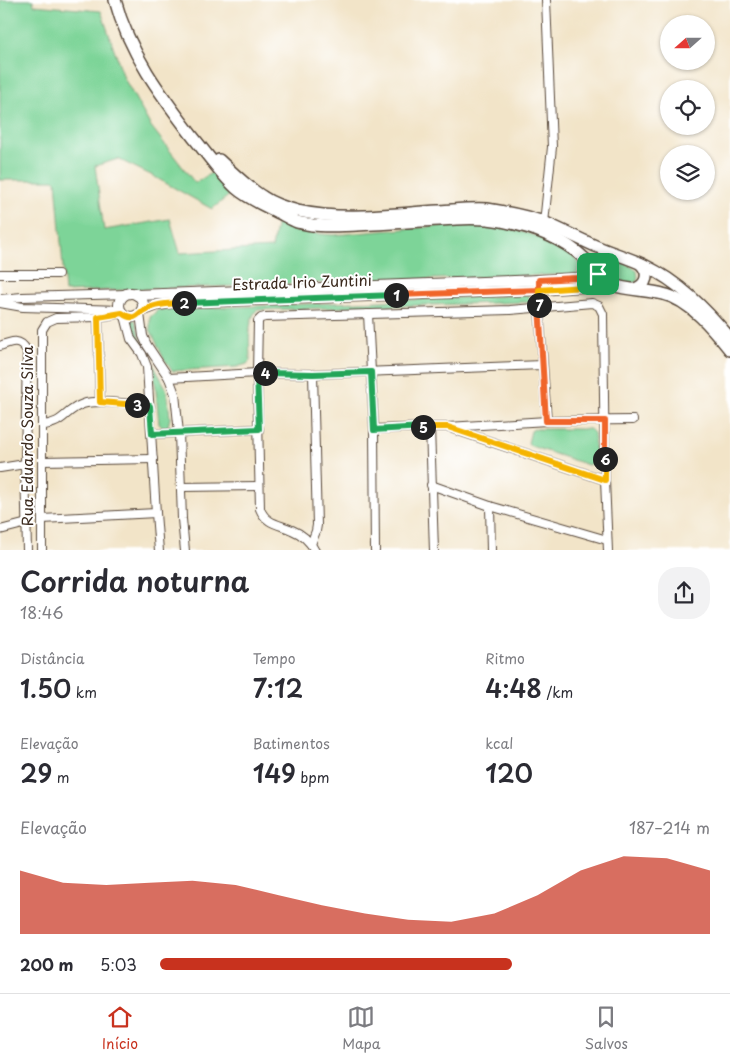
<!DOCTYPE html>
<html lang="pt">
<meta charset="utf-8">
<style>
:root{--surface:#fff;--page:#f2f2f3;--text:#2b2b33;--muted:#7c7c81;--line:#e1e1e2;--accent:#c8321e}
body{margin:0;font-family:"Playpen Sans",sans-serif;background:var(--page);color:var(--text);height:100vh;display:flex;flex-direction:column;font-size:19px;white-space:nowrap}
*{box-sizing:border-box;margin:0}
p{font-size:16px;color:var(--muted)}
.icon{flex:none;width:28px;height:28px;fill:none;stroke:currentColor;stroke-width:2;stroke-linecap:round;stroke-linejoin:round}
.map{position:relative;height:550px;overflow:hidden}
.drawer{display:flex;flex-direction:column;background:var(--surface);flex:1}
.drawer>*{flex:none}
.needle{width:32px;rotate:249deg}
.buttons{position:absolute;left:660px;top:15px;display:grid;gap:10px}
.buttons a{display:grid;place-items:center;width:55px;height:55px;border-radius:50%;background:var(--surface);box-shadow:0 1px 4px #0004;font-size:25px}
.pin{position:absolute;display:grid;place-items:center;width:42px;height:42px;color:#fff;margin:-21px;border-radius:10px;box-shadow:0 2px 8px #0006}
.km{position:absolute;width:25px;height:25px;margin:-12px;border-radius:50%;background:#222;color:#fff;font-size:14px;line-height:25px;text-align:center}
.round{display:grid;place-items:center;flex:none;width:52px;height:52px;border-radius:20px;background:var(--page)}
.overview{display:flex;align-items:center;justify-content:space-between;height:85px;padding:0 20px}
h1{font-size:28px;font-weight:600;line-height:38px}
.stats{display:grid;grid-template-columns:repeat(3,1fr);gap:8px;height:85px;padding:5px 20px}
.stats div{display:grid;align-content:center}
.stats b{font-size:25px;font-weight:600}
.stats small{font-size:14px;font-weight:400}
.stats p{font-size:14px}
.chart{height:140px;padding:10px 20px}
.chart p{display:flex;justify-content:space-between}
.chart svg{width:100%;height:90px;margin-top:5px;fill:var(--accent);opacity:.7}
ul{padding:0 20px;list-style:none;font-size:16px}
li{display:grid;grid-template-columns:80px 60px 1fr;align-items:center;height:38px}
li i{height:12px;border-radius:6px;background:var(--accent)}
.dock{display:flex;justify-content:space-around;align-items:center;height:70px;border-top:1px solid var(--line);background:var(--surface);font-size:14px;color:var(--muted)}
.dock a{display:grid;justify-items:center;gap:2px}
.dock .on{color:var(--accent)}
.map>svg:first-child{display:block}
.green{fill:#7dd498;stroke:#5c7f5b}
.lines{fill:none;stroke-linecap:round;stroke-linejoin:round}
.minor-casing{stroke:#564638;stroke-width:10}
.tertiary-casing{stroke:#564638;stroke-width:12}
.secondary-casing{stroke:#564638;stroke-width:14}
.minor{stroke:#fff;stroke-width:8}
.tertiary{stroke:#fff;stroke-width:10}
.secondary{stroke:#fff;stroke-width:11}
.split-1-casing{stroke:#fff;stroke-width:10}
.split-2-casing{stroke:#fff;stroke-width:10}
.split-3-casing{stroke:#fff;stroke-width:10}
.split-4-casing{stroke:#fff;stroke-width:10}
.split-5-casing{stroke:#fff;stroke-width:10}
.split-6-casing{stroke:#fff;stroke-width:10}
.split-7-casing{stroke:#fff;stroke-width:10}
.split-8-casing{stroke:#fff;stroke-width:10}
.split-1{stroke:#f0652b;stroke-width:6}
.split-2{stroke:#22a559;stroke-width:6}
.split-3{stroke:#f5b400;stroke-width:6}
.split-4{stroke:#22a559;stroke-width:6}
.split-5{stroke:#22a559;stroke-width:6}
.split-6{stroke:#f5b400;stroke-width:6}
.split-7{stroke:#f0652b;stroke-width:6}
.split-8{stroke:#f5b400;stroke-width:6}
.labels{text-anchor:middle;stroke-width:4;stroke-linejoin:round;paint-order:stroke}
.street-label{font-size:15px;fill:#3b2a1e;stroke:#fff}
</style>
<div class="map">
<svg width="730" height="551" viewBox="0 0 730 551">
<rect width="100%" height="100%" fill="#fff"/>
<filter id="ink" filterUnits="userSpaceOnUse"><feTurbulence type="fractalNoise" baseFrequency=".02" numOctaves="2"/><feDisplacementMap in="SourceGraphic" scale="10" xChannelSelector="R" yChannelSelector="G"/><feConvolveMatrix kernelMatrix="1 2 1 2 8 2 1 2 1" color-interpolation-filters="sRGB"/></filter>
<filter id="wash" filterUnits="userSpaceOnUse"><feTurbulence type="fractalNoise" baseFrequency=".0096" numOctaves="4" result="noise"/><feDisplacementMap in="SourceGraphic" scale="20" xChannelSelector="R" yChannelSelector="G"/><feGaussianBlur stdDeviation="1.12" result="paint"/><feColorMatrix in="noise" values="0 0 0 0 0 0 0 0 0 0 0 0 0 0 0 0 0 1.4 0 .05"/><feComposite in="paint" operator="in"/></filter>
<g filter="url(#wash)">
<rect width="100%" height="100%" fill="#f2e4c8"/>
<!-- green -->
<g class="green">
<polygon points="0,0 33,0 34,5 101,11 124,78 150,125 195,183 213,172 232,193 212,209 153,176 118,159 95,166 104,230 170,219 180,253 272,248 277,221 297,232 333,235 475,223 507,228 537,236 568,252 581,265 576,274 65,292 56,180 0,180"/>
<path d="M607,259C616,258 631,265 637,271L638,278L636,282L631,284L612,279L601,270V267L604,260Z"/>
<path d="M529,295L530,302L257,310C246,321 250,347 250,361L247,364L237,367L172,371L163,357L150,329V317L158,310Z"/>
<polygon points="130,320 135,320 142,344 166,388 168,397 170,418 168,426 166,427 162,427 159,424 154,370 136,340"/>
<polygon points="534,429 590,429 594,433 595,462 588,465 531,446 528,443 531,431"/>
</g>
</g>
<g filter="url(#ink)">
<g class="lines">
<defs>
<g id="minor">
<polyline points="544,223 552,147 546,0"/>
<polyline points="0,274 58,274"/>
<polyline points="539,285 539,308 547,421"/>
<polyline points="0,299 22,297 127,294"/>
<polyline points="0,303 23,307 120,310"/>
<polyline points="140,314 143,336 147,345 169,378 175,394 179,433 182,519 185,551"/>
<polyline points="368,314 374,429 375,551"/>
<polyline points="125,316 131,339 142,354 147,367 156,513 159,551"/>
<polyline points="98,317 100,402"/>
<path d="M0,346C12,341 20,338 27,351L25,464L27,551"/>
<polyline points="169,378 257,373 313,374 543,365"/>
<path d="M42,425C64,424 65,410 83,404C97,399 133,404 150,406"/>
<polyline points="430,427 434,551"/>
<polyline points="374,429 430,427 448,427 547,421 633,420"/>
<polyline points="453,429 605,480"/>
<polyline points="152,434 259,429"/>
<polyline points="42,461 153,459"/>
<polyline points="0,468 25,464"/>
<polyline points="431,485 490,506 607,540"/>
<polyline points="181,487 259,486"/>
<polyline points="490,506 491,551"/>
<polyline points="42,519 156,513"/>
<polyline points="0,530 27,523"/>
<polyline points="311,544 316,531 317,525 313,374"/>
<polyline points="42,551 42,330 47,322 56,318 98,317 122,313"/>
<path d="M315,551C310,541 302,534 292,530C279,524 266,524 260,509L257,373L258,321L261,318L265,317L510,310L592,303L599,306L603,314L605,480L608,551"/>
</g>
<g id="tertiary">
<circle cx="131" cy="305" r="12"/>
<polyline points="137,295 539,280 577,278 598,274"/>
<polyline points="142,311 158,305 171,303 539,290 614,285"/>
</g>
<g id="secondary">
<path d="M115,0C129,53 161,95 193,137C207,154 220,173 236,188C248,199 268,207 283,215C287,217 292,220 297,222C301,223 307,224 312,225C332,227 353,225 374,224C396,223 418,221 440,220C461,218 481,217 502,221C532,227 562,237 585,259C595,268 600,279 613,285C626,290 649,290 663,294C690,300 714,330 730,350"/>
<path d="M219,160C233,173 247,187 263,197C273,204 286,208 298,211C343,221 391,214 438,211C454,210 471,208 487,209C506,212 528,216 546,223C561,230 576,237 591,244C608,252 627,257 644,265C679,282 705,308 730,338"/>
<path d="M635,289C647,285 650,273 641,264"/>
</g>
</defs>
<!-- minor casing -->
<use href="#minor" class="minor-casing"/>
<!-- tertiary casing -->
<use href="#tertiary" class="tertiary-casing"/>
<!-- secondary casing -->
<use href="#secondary" class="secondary-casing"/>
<!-- minor -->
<use href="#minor" class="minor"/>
<!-- tertiary -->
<use href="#tertiary" class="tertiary"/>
<!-- secondary -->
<use href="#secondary" class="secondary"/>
</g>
</g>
<g class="lines" filter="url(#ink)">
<defs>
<polyline id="split-1" points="396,295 539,290 539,280 577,278 598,274"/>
<polyline id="split-2" points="184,303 396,295"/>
<path id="split-3" d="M137,405L100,402L98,317L122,313C126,316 129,318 134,317C138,316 140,312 144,310C155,304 171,303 184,303"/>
<polyline id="split-4" points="137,405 150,406 152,434 259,429 257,373 265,373"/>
<polyline id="split-5" points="265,373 313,374 371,372 374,430 423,427"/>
<polyline id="split-6" points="423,427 448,427 605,480 605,459"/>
<polyline id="split-7" points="539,305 546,421 605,421 605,459"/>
<polyline id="split-8" points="539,305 539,290 614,285 598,274"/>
</defs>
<!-- split-1 casing -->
<use href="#split-1" class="split-1-casing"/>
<!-- split-2 casing -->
<use href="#split-2" class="split-2-casing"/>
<!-- split-3 casing -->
<use href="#split-3" class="split-3-casing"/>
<!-- split-4 casing -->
<use href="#split-4" class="split-4-casing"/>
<!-- split-5 casing -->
<use href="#split-5" class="split-5-casing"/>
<!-- split-6 casing -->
<use href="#split-6" class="split-6-casing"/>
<!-- split-7 casing -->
<use href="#split-7" class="split-7-casing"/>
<!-- split-8 casing -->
<use href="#split-8" class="split-8-casing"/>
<!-- split-1 -->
<use href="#split-1" class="split-1"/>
<!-- split-2 -->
<use href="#split-2" class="split-2"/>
<!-- split-3 -->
<use href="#split-3" class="split-3"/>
<!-- split-4 -->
<use href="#split-4" class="split-4"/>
<!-- split-5 -->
<use href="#split-5" class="split-5"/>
<!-- split-6 -->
<use href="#split-6" class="split-6"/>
<!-- split-7 -->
<use href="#split-7" class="split-7"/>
<!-- split-8 -->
<use href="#split-8" class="split-8"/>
</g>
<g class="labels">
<!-- street labels -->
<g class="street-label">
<text transform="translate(302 283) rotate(-2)" y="5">Estrada Irio Zuntini</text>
<text transform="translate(28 436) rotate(-90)" y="5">Rua Eduardo Souza Silva</text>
</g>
</g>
</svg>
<div class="buttons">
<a><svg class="needle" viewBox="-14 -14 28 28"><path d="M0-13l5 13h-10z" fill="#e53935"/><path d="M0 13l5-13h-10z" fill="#7c7c81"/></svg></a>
<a><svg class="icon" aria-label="locate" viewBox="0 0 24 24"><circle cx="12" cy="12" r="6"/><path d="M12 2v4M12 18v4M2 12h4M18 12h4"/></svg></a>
<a><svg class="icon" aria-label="layers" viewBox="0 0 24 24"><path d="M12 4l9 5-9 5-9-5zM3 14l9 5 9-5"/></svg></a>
</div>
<div class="pin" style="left:598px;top:274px;background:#1e9e55"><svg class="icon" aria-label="arrive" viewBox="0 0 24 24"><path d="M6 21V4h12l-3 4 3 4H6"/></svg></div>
<b class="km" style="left:396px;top:295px">1</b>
<b class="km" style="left:184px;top:303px">2</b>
<b class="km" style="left:137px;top:405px">3</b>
<b class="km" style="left:265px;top:373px">4</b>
<b class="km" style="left:423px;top:427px">5</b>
<b class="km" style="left:605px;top:459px">6</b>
<b class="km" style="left:539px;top:305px">7</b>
</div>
<section class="drawer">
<div class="overview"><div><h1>Corrida noturna</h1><p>18:46</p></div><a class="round"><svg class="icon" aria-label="share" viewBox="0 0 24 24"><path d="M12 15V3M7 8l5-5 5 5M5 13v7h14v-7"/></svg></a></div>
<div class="stats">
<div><p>Distância</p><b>1.50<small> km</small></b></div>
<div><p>Tempo</p><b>7:12</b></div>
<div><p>Ritmo</p><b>4:48<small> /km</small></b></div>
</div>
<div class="stats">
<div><p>Elevação</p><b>29<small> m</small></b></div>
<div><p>Batimentos</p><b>149<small> bpm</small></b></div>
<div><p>kcal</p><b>120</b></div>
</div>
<div class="chart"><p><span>Elevação</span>187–214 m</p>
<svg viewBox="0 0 160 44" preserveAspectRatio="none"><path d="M0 44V13L10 19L20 20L30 19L40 18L50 20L60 25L70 30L80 34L90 37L100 38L110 34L120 25L130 13L140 6L150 7L160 13V44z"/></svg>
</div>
<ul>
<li><b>200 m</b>5:03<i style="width:64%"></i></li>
</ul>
</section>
<nav class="dock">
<a class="on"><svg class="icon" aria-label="home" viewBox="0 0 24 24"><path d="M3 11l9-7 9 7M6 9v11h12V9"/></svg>Início</a>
<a><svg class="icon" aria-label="map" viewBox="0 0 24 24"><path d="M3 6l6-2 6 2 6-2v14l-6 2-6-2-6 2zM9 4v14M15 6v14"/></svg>Mapa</a>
<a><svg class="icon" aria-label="saved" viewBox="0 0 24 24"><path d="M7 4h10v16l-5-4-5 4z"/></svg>Salvos</a>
</nav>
